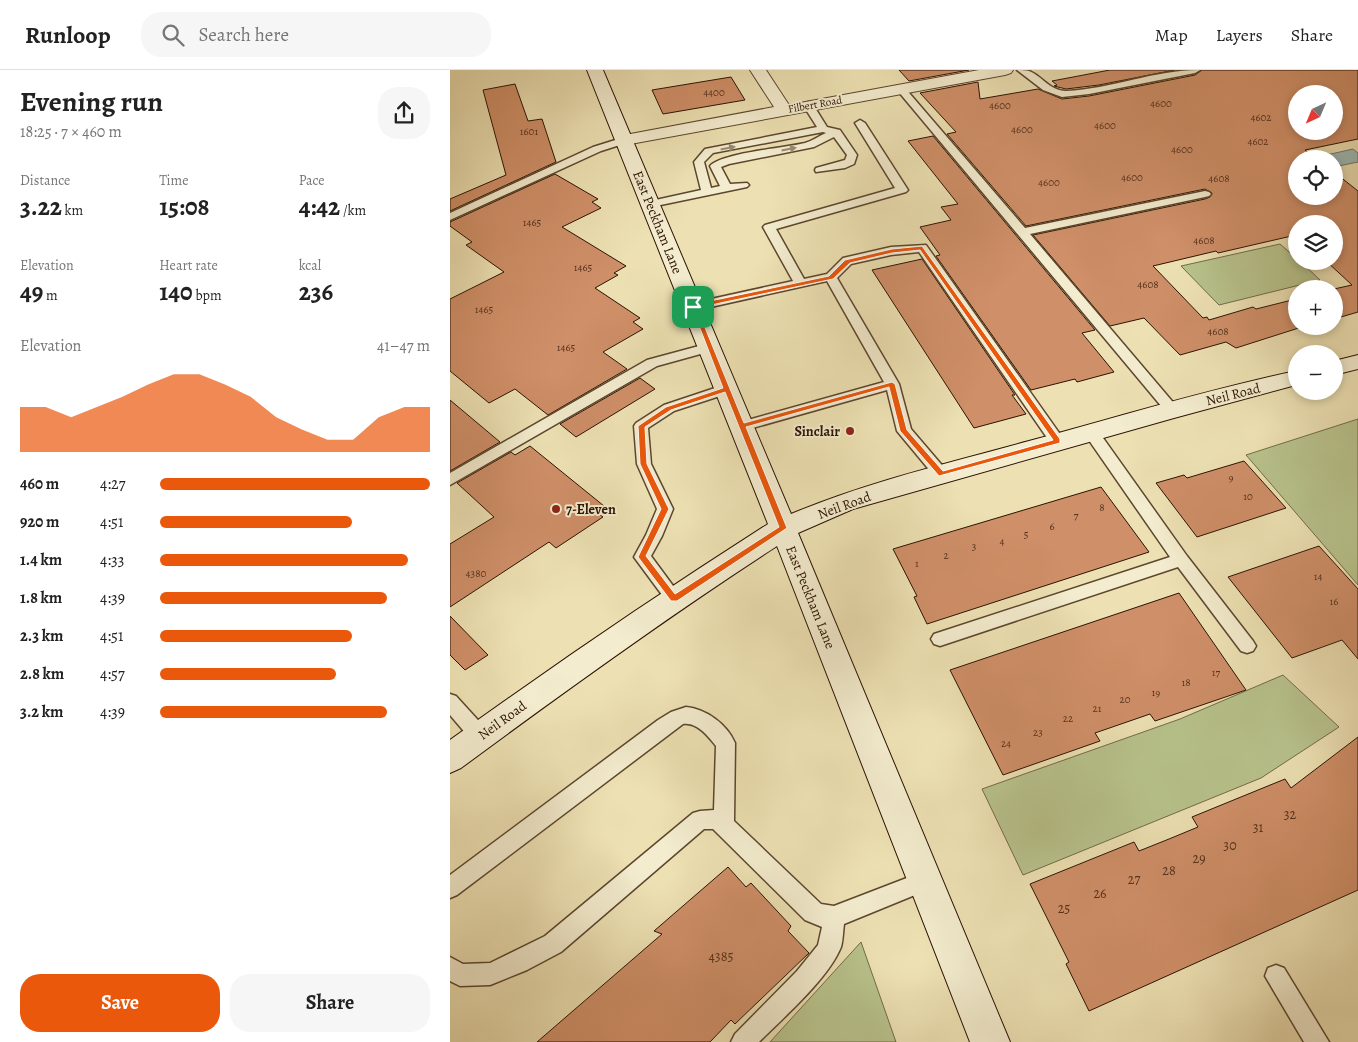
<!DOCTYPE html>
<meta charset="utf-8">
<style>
:root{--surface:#fff;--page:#f6f6f6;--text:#222;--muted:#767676;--line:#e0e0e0;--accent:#ea580c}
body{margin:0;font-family:Alegreya,serif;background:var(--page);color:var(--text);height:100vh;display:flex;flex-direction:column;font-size:19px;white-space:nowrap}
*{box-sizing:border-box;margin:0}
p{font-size:16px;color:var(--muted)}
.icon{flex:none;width:28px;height:28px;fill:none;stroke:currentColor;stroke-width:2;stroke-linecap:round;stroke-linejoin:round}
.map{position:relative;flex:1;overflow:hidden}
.sheet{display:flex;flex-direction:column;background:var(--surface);width:450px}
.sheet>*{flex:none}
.needle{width:32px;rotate:224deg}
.fabs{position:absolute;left:838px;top:15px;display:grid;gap:10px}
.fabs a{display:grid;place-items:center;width:55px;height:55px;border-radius:50%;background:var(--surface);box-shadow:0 2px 8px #0003;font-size:25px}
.pin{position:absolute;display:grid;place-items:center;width:42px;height:42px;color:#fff;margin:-21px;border-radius:10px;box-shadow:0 2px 8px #0006}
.round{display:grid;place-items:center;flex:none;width:52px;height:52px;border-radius:20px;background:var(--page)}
.summary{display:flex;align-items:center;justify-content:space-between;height:85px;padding:0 20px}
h1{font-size:28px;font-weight:700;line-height:38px}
.stats{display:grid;grid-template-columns:repeat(3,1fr);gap:8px;height:85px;padding:5px 20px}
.stats div{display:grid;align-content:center}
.stats b{font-size:25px;font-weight:700}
.stats small{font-size:14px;font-weight:400}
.stats p{font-size:14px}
.chart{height:140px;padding:10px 20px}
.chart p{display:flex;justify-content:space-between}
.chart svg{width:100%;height:90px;margin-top:5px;fill:var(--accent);opacity:.7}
.button{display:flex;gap:10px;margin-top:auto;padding:10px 20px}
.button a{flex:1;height:58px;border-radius:20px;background:var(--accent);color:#fff;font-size:20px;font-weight:700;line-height:58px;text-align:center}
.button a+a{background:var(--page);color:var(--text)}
ul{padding:0 20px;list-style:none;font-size:16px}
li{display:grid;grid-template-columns:80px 60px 1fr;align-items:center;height:38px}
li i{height:12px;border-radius:6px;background:var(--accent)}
header{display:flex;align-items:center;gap:30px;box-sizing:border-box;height:70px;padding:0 25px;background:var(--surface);border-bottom:1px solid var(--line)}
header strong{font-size:24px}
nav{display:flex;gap:28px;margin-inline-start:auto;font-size:18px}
.search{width:350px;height:45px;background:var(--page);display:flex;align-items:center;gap:12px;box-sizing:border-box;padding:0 18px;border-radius:20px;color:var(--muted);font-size:19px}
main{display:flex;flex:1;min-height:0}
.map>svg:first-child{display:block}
.green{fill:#b8c38c;stroke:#726a47}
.water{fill:#9dbbb7;stroke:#6f776f}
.building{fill:#cf8f68;stroke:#2b1202;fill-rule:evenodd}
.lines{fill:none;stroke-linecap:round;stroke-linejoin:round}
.lane-casing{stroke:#5c462e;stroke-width:3}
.street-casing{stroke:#5c462e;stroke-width:2}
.secondary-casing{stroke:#2b1202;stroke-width:2}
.lane{fill:#f3ecce;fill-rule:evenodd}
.street{fill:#f3ecce;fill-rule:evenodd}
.secondary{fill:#f3ecce;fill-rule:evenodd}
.oneway{fill:#998a72}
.route{fill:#ea580c;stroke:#fff;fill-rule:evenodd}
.poi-dot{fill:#8f2418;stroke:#f3ecce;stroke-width:2}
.labels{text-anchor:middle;stroke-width:4;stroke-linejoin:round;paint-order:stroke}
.number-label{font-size:11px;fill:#54311c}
.far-street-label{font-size:11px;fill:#2b1202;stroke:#f3ecce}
.street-label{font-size:14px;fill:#2b1202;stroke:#f3ecce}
.poi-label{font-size:14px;font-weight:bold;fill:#2b1202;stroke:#f3ecce;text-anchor:end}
.near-number-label{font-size:14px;fill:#54311c}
</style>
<header>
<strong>Runloop</strong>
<div class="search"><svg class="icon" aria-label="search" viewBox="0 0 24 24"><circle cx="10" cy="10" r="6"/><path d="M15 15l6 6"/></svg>Search here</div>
<nav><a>Map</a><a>Layers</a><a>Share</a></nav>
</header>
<main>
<section class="sheet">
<div class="summary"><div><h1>Evening run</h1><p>18:25 · 7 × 460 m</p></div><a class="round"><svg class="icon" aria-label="share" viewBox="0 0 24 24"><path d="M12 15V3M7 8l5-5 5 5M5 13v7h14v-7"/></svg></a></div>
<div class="stats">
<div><p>Distance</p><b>3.22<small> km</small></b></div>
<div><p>Time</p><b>15:08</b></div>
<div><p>Pace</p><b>4:42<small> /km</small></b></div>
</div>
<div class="stats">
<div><p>Elevation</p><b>49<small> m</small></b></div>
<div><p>Heart rate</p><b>140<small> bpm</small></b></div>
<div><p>kcal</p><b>236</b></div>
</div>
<div class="chart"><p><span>Elevation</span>41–47 m</p>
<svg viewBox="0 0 160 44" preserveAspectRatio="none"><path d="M0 44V22L10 22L20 27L30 22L40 17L50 11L60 6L70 6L80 11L90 17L100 27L110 33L120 38L130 38L140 27L150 22L160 22V44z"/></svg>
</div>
<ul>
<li><b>460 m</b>4:27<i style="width:100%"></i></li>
<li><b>920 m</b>4:51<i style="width:71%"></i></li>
<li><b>1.4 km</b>4:33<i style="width:92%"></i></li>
<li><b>1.8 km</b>4:39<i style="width:84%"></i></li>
<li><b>2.3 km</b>4:51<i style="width:71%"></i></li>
<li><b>2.8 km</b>4:57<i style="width:65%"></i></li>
<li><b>3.2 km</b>4:39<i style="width:84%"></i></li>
</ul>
<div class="button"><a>Save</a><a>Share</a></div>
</section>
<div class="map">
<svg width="908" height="972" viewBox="0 0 908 972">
<rect width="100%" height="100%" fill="#ede1b3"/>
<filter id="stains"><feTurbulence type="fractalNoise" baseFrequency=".004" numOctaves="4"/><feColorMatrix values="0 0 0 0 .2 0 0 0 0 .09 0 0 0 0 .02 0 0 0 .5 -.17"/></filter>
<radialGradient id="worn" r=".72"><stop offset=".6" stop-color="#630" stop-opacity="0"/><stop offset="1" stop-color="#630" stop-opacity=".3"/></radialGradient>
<!-- green -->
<g class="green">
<polygon points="830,174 846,188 846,191 850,191 870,210 769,235 731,196"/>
<polygon points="908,349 908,515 796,385"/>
<polygon points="833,605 889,657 811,708 573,805 532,719 730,649"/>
<polygon points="411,872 446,972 320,972"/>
</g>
<!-- water -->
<polygon class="water" points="903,79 908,83 908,92 884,97 884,89 863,88"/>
<!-- building -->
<g class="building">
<polygon points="449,0 519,0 459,11"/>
<polygon points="660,0 725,0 649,15 616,19 604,16 607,15 602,11"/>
<path d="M752,0H908V69L855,80L866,89H846V126H884V102L908,121V242L884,249V219L902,215L876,191H884V154H846V165L768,183L766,181L703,196L753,248L757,247L759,250L803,237L806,239L846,229V256H855L786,278L776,272L730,285L694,248L660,256L583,165L755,129L760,127L762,123L755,119L576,156L497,64L506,62L470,23L528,12L530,29L588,19L612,29L639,26L745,5ZM846,24H884V61H846Z"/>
<polygon points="281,7 295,30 213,44 202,20"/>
<polygon points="65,14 78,51 92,49 106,92 0,141 0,129 56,105 33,20"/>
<polygon points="483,66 645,260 632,263 664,302 627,312 625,309 581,320 486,186 490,185 470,157 501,150 491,137 508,134 458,71"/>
<polygon points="105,104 148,129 142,132 151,138 112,157 176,196 164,203 168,205 145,218 190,248 183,252 193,259 153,282 177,299 98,345 65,319 39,333 0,301 0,229 54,202 16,175 22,172 0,156 0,152"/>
<polygon points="472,189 565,325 562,325 576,344 524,358 422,200"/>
<polygon points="190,308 205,319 126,367 110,354"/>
<polygon points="0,330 50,372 0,401"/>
<polygon points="80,376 154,436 146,442 153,447 106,478 99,472 0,537 0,474 44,447 7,413 61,382 65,385"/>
<polygon points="794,391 836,438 747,467 706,413 734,405 737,408"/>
<polygon points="651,417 699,482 477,554 464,527 467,526 443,479"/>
<polygon points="869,476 908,519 908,589 892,570 842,588 778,507"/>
<polygon points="729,523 796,620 705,651 700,644 645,663 650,671 553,705 500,600"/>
<polygon points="0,546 38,585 15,600 0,585"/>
<polygon points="908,667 908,820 639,941 616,894 619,892 580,814 684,772 689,781 719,769 748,757 742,747 835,709 841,718"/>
<polygon points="278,797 296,817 301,813 341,856 338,861 359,883 285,954 281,950 260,972 87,972 212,864 204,861"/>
</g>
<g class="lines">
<defs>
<g id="lane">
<path d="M567,0C571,0 576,0 579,1C592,6 600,21 616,21C661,19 704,0 750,0L745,3L639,24L612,27L593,20Z"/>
<polygon points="451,16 454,17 575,158 755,121 759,122 761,124 759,126 755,127 580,164 727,337 729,340 727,343 717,343 448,21 446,19"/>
<path d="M358,32L362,33L377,57L390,60L407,85L404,94L395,98L366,102L365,100L366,98L395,90L397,85L384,67L364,77L279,94L271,97L280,114L297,113L299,115L297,117L201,137L195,134L201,131L251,120L244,92L255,79L367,57L353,35ZM373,62L376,63C369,66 362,71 355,73C334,78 272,83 260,96L270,116L261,118L254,92L263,83Z"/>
<polygon points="410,50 415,53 458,120 456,122 326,159 354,209 377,204 393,188 441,177 476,175 612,367 614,371 612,375 602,375 469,182 441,185 401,194 387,208 449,314 461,359 496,400 499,404 496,408 491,409 486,408 447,361 437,320 292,361 287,359 285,356 287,353 434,312 377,211 243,241 237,237 243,233 343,211 313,157 315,155 445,118 405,53"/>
<polygon points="175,67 179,68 180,70 179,72 151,81 0,150 0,143 143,77"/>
<polygon points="260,273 267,277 265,280 207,296 0,415 0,403 197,290"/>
<polygon points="277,314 282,316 284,319 282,322 224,341 198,358 201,394 223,439 212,466 201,486 232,528 230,533 224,535 218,533 184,487 196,465 207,439 187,394 184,356 186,353 214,335"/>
<polygon points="641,357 646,358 737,486 803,571 806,576 803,581 797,583 791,581 728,497 490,576 484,574 481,569 484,564 720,487 636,366 634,362 636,358"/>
<polygon points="0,624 6,626 37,660 39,666 37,672 30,674 23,672 0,645"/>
<path d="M236,637C256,639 277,654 285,673L284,751L371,834L384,836L475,801L482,804L485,811L482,818L394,854C393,861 393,870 391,877C378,909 334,947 309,972H281L285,964L347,901L368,875L372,857L355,850L263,759H254L111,882L77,900L40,915L10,916L0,911V887L13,894L40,893L95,866L243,743L250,741L264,740L266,676C258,666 247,652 233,654L7,825L0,828V805L208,650L221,642Z"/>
<polygon points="826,895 834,898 879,972 854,972 815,906 818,898"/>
</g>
<polygon id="street" points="300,0 316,0 339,35 529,0 563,0 561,3 555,5 175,75 169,74 166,70 169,66 175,65 324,37"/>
<g id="secondary">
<path d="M137,0H153L341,444C417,412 499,393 579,371C668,347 757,320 846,301V315L724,348L403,439L348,463L560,972H520L327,476C219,546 115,621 11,698L0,703V670C104,595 210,523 318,454Z"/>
<polygon points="908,285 908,299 884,305 884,291"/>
</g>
</defs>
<!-- lane casing -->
<use href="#lane" class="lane-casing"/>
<!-- street casing -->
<use href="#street" class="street-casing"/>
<!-- secondary casing -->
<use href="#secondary" class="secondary-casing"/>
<!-- lane -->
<use href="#lane" class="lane"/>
<!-- street -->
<use href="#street" class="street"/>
<!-- secondary -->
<use href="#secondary" class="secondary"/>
</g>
<!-- one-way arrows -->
<defs><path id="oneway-solid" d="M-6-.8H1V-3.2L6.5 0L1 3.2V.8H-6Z" transform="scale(1.25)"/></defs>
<g class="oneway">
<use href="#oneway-solid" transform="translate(278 78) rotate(-11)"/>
<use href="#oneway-solid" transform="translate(339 79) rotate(-11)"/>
</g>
<!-- route -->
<path class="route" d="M472,176L610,369V373L489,406L450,361L439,317L296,357L337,458L227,531H221L188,487L211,439L190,394L188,356L216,337L273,318L241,235L379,206L395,190L442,179ZM470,180L603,370L493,401L457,360L445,314L442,312L294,353L247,238L383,209L400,193L442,183ZM275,322L329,457L225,524L196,486L219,439L197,394L195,357L221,340Z"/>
<!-- markers -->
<g class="poi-dot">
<circle cx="400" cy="361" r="5"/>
<circle cx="106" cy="439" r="5"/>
</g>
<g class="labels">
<!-- number labels -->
<g class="number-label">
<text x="264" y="26">4400</text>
<text x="711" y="37">4600</text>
<text x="550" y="39">4600</text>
<text x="811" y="51">4602</text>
<text x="655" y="59">4600</text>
<text x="572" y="63">4600</text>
<text x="79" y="65">1601</text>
<text x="808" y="75">4602</text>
<text x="732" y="83">4600</text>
<text x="682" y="111">4600</text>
<text x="769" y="112">4608</text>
<text x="599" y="116">4600</text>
<text x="82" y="156">1465</text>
<text x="754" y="174">4608</text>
<text x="133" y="201">1465</text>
<text x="698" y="218">4608</text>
<text x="34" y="243">1465</text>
<text x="768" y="265">4608</text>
<text x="116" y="281">1465</text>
<text x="781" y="411">9</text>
<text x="798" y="430">10</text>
<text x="652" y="441">8</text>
<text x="626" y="449">7</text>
<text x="602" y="460">6</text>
<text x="576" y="468">5</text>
<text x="552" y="475">4</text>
<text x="524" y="480">3</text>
<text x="496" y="489">2</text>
<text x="467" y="497">1</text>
<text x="26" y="507">4380</text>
<text x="868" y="510">14</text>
<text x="884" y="535">16</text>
<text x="766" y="606">17</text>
<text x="736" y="616">18</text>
<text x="706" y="626">19</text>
<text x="675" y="633">20</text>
<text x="647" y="642">21</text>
<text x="618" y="652">22</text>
<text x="588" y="666">23</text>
<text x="556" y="677">24</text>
</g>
<!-- far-street labels -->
<g class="far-street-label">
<text transform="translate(365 34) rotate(-10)" y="4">Filbert Road</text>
</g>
<!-- street labels -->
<g class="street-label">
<text transform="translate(208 152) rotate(68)" y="5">East Peckham Lane</text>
<text transform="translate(783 324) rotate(-14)" y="5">Neil Road</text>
<text transform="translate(394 435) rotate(-20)" y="5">Neil Road</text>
<text transform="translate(361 527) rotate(68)" y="5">East Peckham Lane</text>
<text transform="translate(52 650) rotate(-36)" y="5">Neil Road</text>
</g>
<!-- poi labels -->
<g class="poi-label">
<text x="390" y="366">Sinclair</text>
<text x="116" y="444" text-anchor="start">7-Eleven</text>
</g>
<!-- near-number labels -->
<g class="near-number-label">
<text x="840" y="749">32</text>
<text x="808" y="762">31</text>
<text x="780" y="780">30</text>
<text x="749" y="793">29</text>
<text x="719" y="805">28</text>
<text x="684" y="814">27</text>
<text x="650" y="828">26</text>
<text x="614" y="843">25</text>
<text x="271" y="891">4385</text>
</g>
</g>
<rect width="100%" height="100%" filter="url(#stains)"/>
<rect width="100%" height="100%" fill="url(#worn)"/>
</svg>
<div class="fabs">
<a><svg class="needle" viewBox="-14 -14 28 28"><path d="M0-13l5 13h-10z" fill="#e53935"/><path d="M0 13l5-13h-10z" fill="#767676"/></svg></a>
<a><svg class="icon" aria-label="locate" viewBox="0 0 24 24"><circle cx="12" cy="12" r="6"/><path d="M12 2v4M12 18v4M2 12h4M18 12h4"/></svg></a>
<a><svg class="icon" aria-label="layers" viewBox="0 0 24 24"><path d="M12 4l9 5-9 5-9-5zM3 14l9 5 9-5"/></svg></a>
<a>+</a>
<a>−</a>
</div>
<div class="pin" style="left:243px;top:237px;background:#1e9e55"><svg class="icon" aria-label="arrive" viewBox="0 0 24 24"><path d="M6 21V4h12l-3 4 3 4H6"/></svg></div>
</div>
</main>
